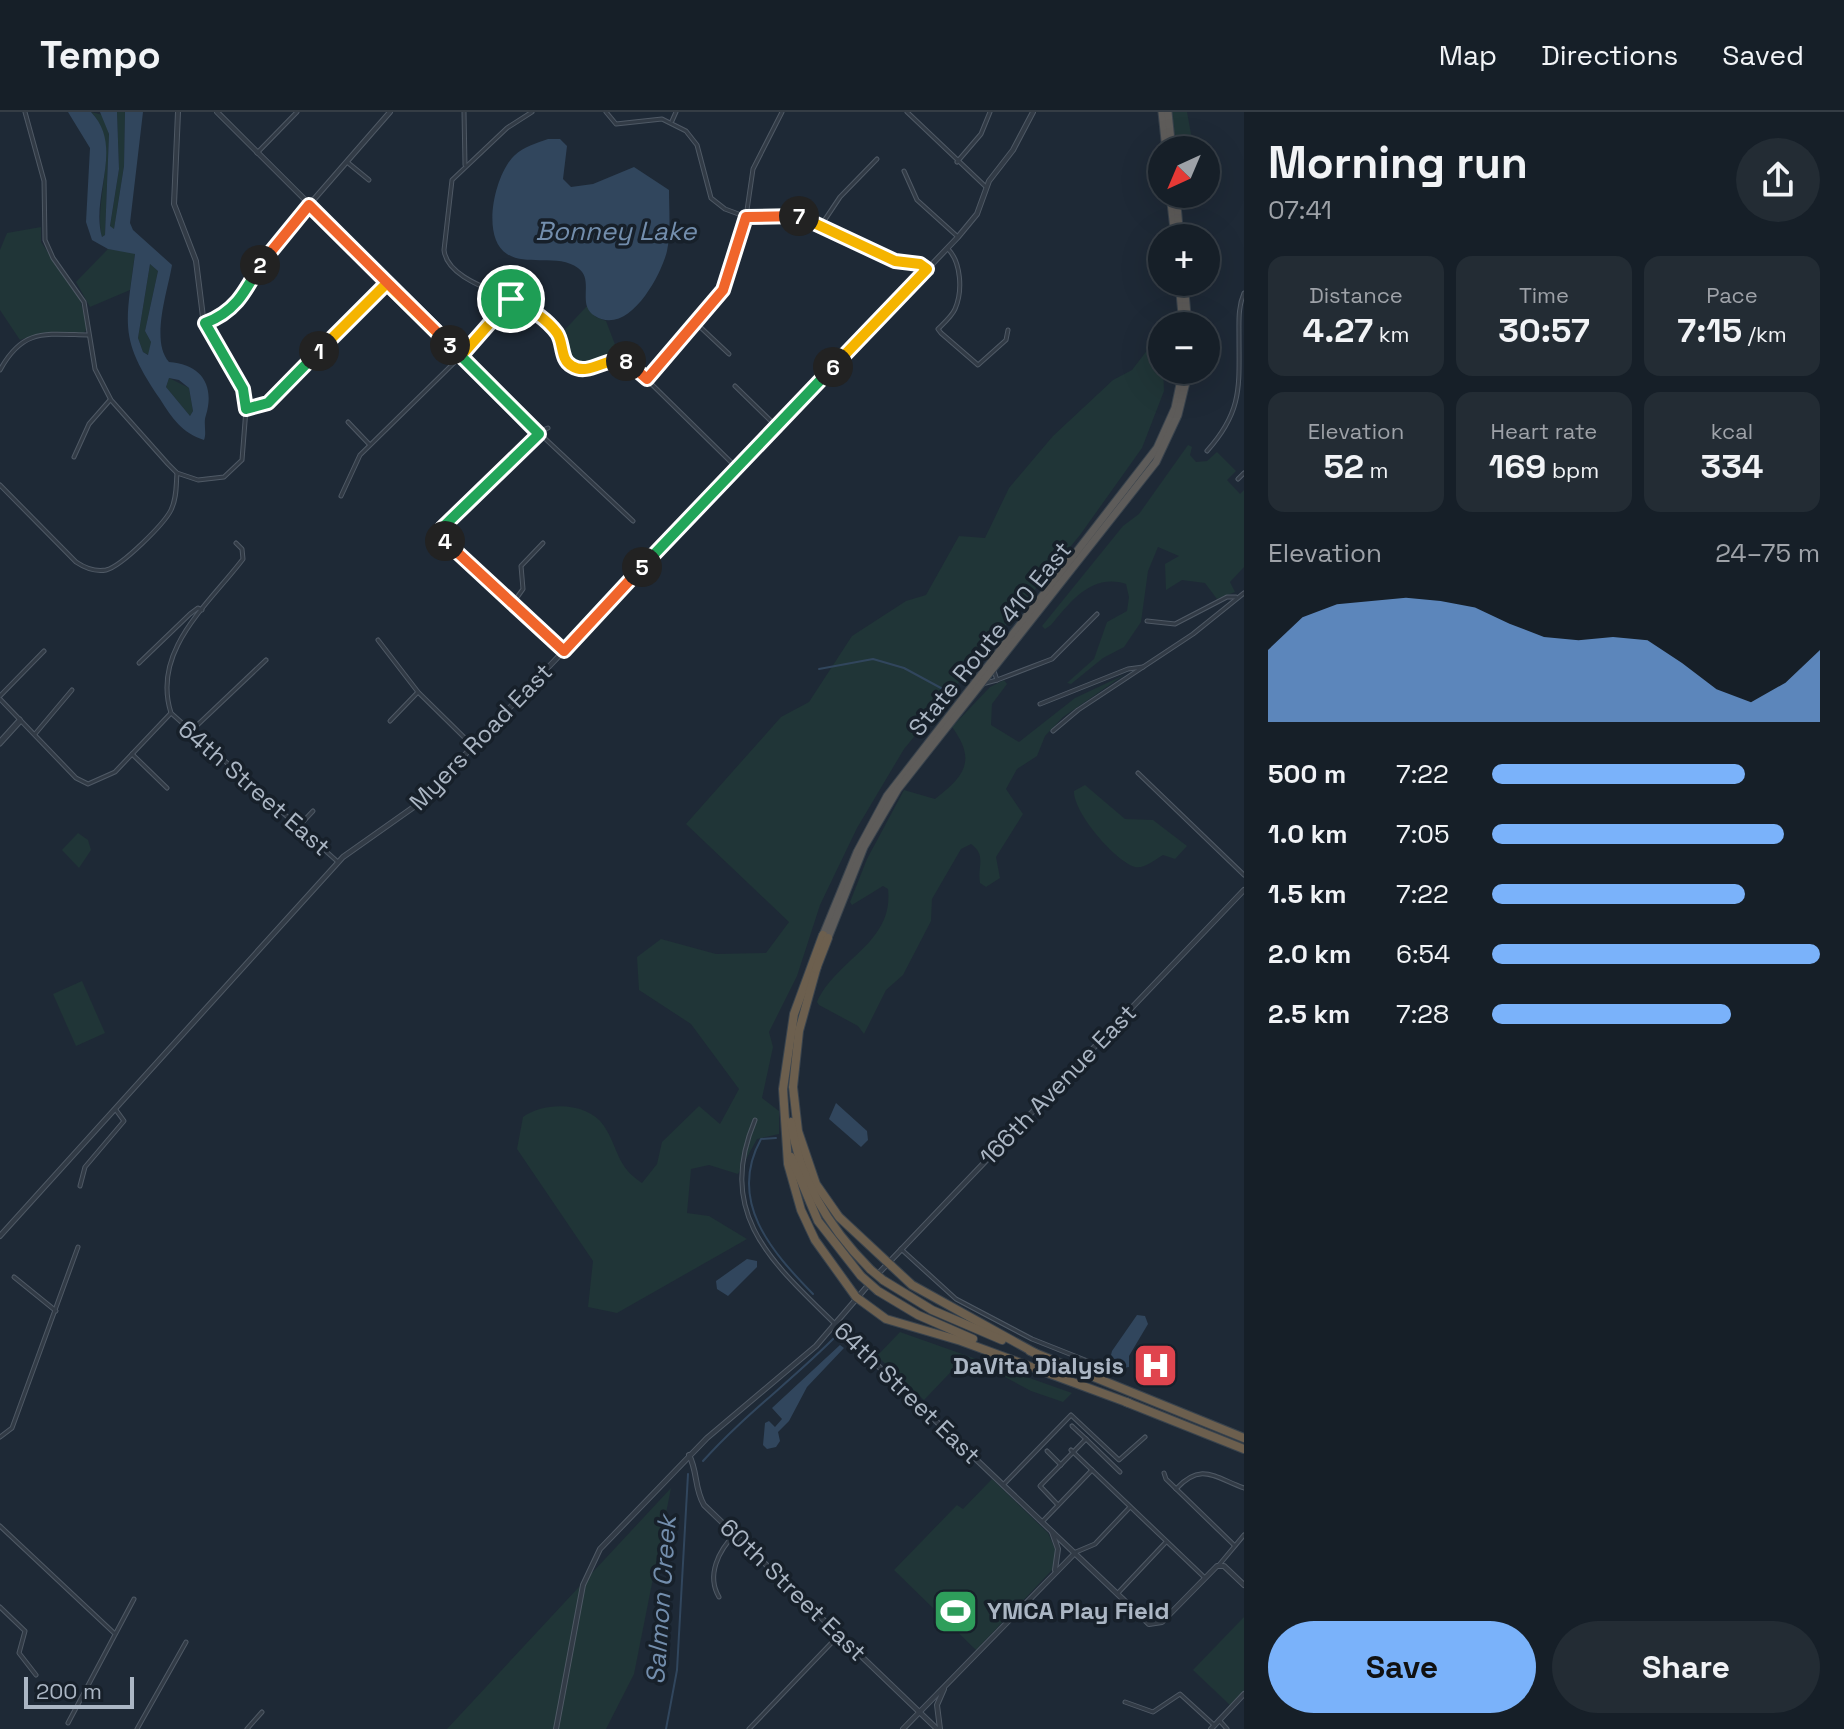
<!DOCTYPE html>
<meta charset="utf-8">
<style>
:root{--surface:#161f28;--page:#232c34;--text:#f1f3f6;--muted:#9ea2a8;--line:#353d45;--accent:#7ab2fa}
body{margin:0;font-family:"Space Grotesk",sans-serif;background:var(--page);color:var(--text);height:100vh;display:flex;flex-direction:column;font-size:30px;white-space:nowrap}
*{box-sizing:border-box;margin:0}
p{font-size:26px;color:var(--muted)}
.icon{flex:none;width:44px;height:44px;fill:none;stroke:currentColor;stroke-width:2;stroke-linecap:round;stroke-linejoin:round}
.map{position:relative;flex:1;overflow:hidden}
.drawer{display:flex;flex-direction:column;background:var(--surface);width:600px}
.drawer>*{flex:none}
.needle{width:52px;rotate:224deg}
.buttons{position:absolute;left:1148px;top:24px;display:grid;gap:16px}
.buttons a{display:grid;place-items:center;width:72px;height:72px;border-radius:50%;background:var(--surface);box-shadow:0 8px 32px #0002,0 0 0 2px var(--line);font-size:40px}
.scale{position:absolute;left:24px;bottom:20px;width:110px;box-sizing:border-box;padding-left:8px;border:4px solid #abb6c4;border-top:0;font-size:22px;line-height:28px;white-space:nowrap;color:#abb6c4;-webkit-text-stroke:6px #17202a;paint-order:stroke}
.pin{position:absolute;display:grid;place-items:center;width:68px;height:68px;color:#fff;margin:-34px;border:4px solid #fff;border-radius:50%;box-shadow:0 2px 8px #0007}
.km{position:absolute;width:40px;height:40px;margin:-20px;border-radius:50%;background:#222;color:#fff;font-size:22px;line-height:40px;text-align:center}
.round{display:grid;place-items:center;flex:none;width:84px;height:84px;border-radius:42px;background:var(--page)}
.summary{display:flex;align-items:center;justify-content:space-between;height:136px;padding:0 24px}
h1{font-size:44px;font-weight:600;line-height:60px}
.figures{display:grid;grid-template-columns:repeat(3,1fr);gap:12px;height:136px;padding:8px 24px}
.figures div{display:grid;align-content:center;border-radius:16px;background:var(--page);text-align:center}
.figures b{font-size:34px;font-weight:600}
.figures small{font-size:22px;font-weight:400}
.figures p{font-size:22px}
.chart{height:224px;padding:16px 24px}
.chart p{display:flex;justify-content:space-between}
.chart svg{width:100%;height:144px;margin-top:8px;fill:var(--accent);opacity:.7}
.cta{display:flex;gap:16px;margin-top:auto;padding:16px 24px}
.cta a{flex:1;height:92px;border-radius:48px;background:var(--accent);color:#111;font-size:32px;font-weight:600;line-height:92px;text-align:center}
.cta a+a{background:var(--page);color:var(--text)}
ul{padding:0 24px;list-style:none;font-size:26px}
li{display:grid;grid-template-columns:128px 96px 1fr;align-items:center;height:60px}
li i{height:20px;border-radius:10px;background:var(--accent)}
header{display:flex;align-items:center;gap:48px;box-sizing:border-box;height:112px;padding:0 40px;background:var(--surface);border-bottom:2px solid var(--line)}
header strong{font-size:38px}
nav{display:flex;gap:44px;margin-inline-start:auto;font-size:28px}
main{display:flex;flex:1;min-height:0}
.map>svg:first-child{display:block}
.green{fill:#203537}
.water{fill:#31465d;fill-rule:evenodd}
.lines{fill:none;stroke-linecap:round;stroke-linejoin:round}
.stream{stroke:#31465d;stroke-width:2}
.minor-casing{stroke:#4f5965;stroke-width:5}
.tertiary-casing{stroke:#4f5965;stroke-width:6}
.trunk-casing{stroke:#39434d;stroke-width:9}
.motorway-casing{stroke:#39434d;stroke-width:10}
.minor{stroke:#323b46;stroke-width:3}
.tertiary{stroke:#323b46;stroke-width:4}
.trunk{stroke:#5e5c5a;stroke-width:7}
.motorway{stroke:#6c5f4e;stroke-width:8}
.motorway-bridge-casing{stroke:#39434d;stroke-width:10;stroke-linecap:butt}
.motorway-bridge{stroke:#6c5f4e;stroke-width:8}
.split-1-casing{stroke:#fff;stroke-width:16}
.split-2-casing{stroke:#fff;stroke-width:16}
.split-3-casing{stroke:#fff;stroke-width:16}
.split-4-casing{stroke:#fff;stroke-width:16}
.split-5-casing{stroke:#fff;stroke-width:16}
.split-6-casing{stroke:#fff;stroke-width:16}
.split-7-casing{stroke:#fff;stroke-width:16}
.split-8-casing{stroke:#fff;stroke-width:16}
.split-9-casing{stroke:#fff;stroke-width:16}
.split-1{stroke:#f5b400;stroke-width:10}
.split-2{stroke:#22a559;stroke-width:10}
.split-3{stroke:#f0652b;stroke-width:10}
.split-4{stroke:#22a559;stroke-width:10}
.split-5{stroke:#f0652b;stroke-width:10}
.split-6{stroke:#22a559;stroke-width:10}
.split-7{stroke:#f5b400;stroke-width:10}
.split-8{stroke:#f0652b;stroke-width:10}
.split-9{stroke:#f5b400;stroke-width:10}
.labels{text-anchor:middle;stroke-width:7;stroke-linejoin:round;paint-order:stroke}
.street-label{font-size:24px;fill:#abb6c4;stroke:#17202a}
.poi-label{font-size:24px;font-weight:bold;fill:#abb6c4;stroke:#17202a;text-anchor:end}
.water-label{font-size:26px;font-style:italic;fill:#738ead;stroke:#17202a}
</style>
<header>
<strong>Tempo</strong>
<nav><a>Map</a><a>Directions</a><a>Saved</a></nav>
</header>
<main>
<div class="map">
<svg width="1244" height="1617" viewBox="0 0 1244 1617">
<rect width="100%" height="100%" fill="#1e2936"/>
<!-- green -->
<g class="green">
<path d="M91,0L103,3L109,22L105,123L102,125C93,87 122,32 91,0Z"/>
<polygon points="117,0 125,0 124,54 114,117 110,115 119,57"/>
<polygon points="1172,0 1187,0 1194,38 1176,38"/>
<polygon points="41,115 41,130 80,188 88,217 83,221 41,221 20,228 0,198 0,138 7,121"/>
<polygon points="108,137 135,141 130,178 90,195 76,170"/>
<polygon points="150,152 158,159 145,219 151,230 149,243 143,240 138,226"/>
<polygon points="587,194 596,205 606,209 619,243 579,255 567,246 560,223"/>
<path d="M1152,232L1162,233L1164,279L1142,336L1080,423L904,637L857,716L820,793L797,864L769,920L773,935L762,986L779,999V1022L757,1027L738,1062L709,1053L691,1057L687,1101L709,1104L747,1127L617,1201L588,1195L593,1149L517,1037L523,1005C544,990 587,989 604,1014C619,1037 616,1054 642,1071L657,1052L662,1030L699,994L720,1012L739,977L691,912L639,878L637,845L661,827L716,842L766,841L789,810L686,712L781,605L809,590L852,524L906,489L926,483L959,424L985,426L1009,376L1053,324L1113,268L1132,258Z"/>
<polygon points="169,266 189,276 193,299 190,304 166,275"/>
<path d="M1188,333L1192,335L1190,343L1196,350L1207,349L1217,340L1236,359L1227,368L1240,382L1244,378V455L1230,470L1235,480L1217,487L1205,471L1182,468L1166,478L1165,452L1179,444L1158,435L1148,459L1141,510L1124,535L1103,546L1071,572L1067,571L1094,547L1107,510L1127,499L1129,485L1126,472C1092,461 1071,489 1051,513L1045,517L1042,514L1123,414L1139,402Z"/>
<path d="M1124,563L1063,605L1045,624L1037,644L1017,657L1006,677L1023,702L996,745L1000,766L986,775L980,771C977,754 987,744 971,732L961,737L932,787L931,809L903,863L886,878L864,922L858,914L819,893L817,890C836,847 894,831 888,777L883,774L852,793L850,790L867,747L904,678L935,687C966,663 976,648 952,615L990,575L1004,568L1007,572L992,592L991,613L1019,630L1075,586Z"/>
<path d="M1085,673L1125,707L1153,708L1187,734L1175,747L1163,743C1155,748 1144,757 1135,755C1115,749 1073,700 1074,679Z"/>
<polygon points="78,721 88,728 91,738 79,756 62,738"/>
<polygon points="82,869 105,921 76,934 53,882"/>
<polygon points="900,1220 1072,1281 1063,1290 1031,1279 966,1244 924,1288 877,1244"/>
<polygon points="992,1367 1048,1421 1056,1439 1052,1458 976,1538 894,1458 957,1393 963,1397"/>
<polygon points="671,1376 634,1562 606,1617 447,1617"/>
<polygon points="1244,1505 1244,1580 1231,1594 1193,1558"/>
</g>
<!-- water -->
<g class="water">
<path d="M68,0H91C125,35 90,84 102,125L105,123L109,22L100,0H117L119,57L110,114L114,117L124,54L125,0H143L130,111L133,118L172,153C168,178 150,229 169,250C201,252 215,273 206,303C203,311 207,321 204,328C182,321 172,306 160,287C118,226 126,212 135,142L108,137L92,128L86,110L90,36ZM150,152L158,159L145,219L151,230L148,243L143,240L138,226ZM169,266L179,268L189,276L193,299L190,304L166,275Z"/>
<path d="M548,27H560L567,34L563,67L571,75L593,72L634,55L669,78C669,98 671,120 667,139C661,164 628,225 595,204C576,193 595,168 578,156C558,141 527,155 507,142C480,125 495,61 515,43C523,35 537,31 548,27Z"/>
<polygon points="836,991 867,1019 868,1028 861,1035 829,1007"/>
<polygon points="747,1147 757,1149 757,1155 728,1184 717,1177 716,1169"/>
<polygon points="1137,1203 1145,1204 1148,1212 1129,1244 1129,1255 1122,1256 1111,1243 1112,1239"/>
<polygon points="840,1233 844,1236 807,1275 789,1309 778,1320 780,1329 776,1335 767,1337 763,1333 765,1311 769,1309 775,1315 782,1307 772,1296"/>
</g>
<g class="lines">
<!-- stream -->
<g class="stream">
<polyline points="819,557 873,547 904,556 952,582"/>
<path d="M776,1026L761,1027C727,1089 771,1139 813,1182"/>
<path d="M703,1349C744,1303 794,1267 837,1223"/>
<polyline points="666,1617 677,1558 688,1362"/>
</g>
<defs>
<g id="minor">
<polyline points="25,0 44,69 45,128 53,146 84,190 95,257 111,288 168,352 177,361 198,368 224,365 242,348 246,297 258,295 273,287 387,171"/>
<polyline points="464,0 465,53"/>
<path d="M532,0L507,16L452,68L444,138C447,168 501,180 523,193C535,200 548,209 556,220C565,232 560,252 577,256C596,262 611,241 630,251L737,356"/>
<polyline points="606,0 616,12 662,7 686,19 697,33 711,86 725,97 752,107 807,105 884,144 927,156"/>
<polyline points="907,0 985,74"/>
<polyline points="672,9 676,0"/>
<polyline points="257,41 297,0"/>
<polyline points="347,50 369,68"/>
<polyline points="957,50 981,22 990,0"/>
<polyline points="904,59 917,88 958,125"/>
<polyline points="822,112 840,85 877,47"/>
<path d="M948,137C961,150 963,179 955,197C952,204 944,211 938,217L941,221L978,253L1006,228L1008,218"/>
<path d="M205,211C244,197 249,168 271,137C282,121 296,108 309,93"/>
<polyline points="697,212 729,242"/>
<path d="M0,258C23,216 45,222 88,223"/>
<polyline points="647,267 723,178 746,105 753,57 782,0"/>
<polyline points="735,274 776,314"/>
<polyline points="348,310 369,332"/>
<polyline points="548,316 538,320 633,409"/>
<path d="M1207,339C1243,299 1239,274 1239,224C1239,209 1238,195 1244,181"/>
<polyline points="74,345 89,312 110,288"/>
<polyline points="1238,367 1244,361"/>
<path d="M0,373L76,450C85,456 95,460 106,458C122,454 164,412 171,398C177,386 176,373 177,361"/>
<polyline points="341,384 360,343 461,244"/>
<path d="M236,431L242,437L243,447C209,492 151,538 171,601L338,750"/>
<polyline points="513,491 523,477 521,454 543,431"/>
<polyline points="1147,509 1175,512 1227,485 1236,485"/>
<polyline points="378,528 418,580 473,634"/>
<polyline points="139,551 190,502 198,496 202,498"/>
<polyline points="997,568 1052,547 1097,502"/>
<polyline points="982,572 997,568 994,559"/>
<polyline points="0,584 44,539"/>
<polyline points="0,587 76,666 88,672 115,660 171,601"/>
<polyline points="1040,592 1128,557 1143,555"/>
<polyline points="390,609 418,580"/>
<polyline points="1053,619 1078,598 1193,522 1244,481"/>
<polyline points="190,620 266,548"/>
<polyline points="35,622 72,578"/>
<polyline points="0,629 20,607"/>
<polyline points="0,632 21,609"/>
<polyline points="132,642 167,676"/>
<polyline points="1138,661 1244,763"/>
<polyline points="298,715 313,699"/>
<path d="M755,1008C715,1103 773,1151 835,1212"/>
<polyline points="80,1074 85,1055 124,1009 116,998"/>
<polyline points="901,1137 956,1187 1032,1227 1095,1252 1102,1250"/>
<polyline points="14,1165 56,1199"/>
<polyline points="1072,1314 1086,1327"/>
<polyline points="0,1325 12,1316 78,1135"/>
<polyline points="1071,1338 1204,1465"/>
<polyline points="1047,1339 1061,1353"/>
<polyline points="1164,1361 1166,1367 1234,1433"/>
<polyline points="1003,1373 1071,1303 1119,1348 1145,1325"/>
<path d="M1176,1377C1201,1350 1214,1365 1244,1376"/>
<polyline points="1058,1393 1040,1374 1086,1327 1120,1360"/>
<polyline points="1042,1410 1092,1358"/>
<polyline points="0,1414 114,1521"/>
<polyline points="1076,1440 1095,1432 1130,1395"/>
<polyline points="1219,1453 1244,1423"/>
<polyline points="1117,1482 1166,1430"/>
<path d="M719,1485C706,1463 719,1438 735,1422"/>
<polyline points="0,1495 25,1519 19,1541 36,1563"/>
<polyline points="1125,1590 1153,1600 1180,1582 1214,1613"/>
<polyline points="1219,1608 1227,1617"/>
<polyline points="68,1611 134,1487"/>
<polyline points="137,1617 186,1530"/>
<polyline points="247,1617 262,1600"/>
<polyline points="749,1617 839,1523"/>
</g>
<g id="tertiary">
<polyline points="178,0 174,92 196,149 203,205 243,277 246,297"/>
<polyline points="217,0 538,320 535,327 445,414 440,423 564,539"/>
<polyline points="309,93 390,0"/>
<polyline points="461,244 511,187"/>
<polyline points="0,1124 343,745 418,692 958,125 977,102 989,69 1013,38 1033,0"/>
<polyline points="876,1164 1244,778"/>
<polyline points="835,1213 1149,1512 1162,1510 1217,1454 1224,1454 1244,1473"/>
<path d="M689,1343C698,1360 694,1376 704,1393L937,1617"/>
<polyline points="1052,1420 1058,1437 1055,1458"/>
<polyline points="556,1617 583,1473 600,1437 707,1326 816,1234 870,1171"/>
<polyline points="903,1617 1075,1441"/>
<polyline points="940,1617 937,1593 944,1577"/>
<polyline points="1211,1617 1244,1582"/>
</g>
<g id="trunk">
<polyline points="1162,0 1166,38"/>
<polyline points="1168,0 1172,38"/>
<polyline points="1170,82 1175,126"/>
<polyline points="1176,82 1180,126"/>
<polyline points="1179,170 1183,214"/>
<polyline points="1184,170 1188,214"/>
<polyline points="823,823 857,740 887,684 1157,336 1175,296 1183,258"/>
<polyline points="828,826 864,735 898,677 1156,350 1178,303 1189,258"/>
</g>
<g id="motorway">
<polyline points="823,823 794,902 783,977 788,1052 801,1098 815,1128 856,1185 886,1207 961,1229 1129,1291"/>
<polyline points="817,854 799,919 793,975 798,1019 816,1072 839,1105 912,1173 1035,1241"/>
<polyline points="816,857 828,826"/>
<path d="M791,1010C799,1068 830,1117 871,1158"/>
<polyline points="791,1045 818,1109 861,1164"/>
<polyline points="883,1168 932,1198 1002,1228"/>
<polyline points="878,1179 918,1203 973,1227"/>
<polyline points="1030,1239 1244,1326"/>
<polyline points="1126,1290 1244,1337"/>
</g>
</defs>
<!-- minor casing -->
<use href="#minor" class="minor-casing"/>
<!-- tertiary casing -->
<use href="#tertiary" class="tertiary-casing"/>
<!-- trunk casing -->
<use href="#trunk" class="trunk-casing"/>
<!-- motorway casing -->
<use href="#motorway" class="motorway-casing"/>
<!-- minor -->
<use href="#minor" class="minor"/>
<!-- tertiary -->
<use href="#tertiary" class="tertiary"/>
<!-- trunk -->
<use href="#trunk" class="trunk"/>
<!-- motorway -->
<use href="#motorway" class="motorway"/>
<defs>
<g id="motorway-bridge">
<polyline points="871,1158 883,1168"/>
<polyline points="861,1164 878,1179"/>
</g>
</defs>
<!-- motorway-bridge casing -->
<use href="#motorway-bridge" class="motorway-bridge-casing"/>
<!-- motorway-bridge -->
<use href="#motorway-bridge" class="motorway-bridge"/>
</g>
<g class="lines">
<defs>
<polyline id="split-1" points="319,239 387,171 461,244 511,187"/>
<path id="split-2" d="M260,153C245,180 235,200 205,211L243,277L246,297L268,291L319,239"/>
<polyline id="split-3" points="260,153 309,93 450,233"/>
<polyline id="split-4" points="445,429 440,423 442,416 539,322 450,233"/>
<polyline id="split-5" points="445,429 564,539 642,455"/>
<polyline id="split-6" points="642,455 833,255"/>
<polyline id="split-7" points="799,104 895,149 920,152 927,157 833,255"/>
<polyline id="split-8" points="626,249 647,267 723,178 746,105 799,104"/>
<path id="split-9" d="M511,187C528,195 546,206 557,221C564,231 560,248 572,254C589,265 608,243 626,249"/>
</defs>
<!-- split-1 casing -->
<use href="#split-1" class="split-1-casing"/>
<!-- split-2 casing -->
<use href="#split-2" class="split-2-casing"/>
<!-- split-3 casing -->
<use href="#split-3" class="split-3-casing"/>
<!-- split-4 casing -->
<use href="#split-4" class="split-4-casing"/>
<!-- split-5 casing -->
<use href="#split-5" class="split-5-casing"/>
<!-- split-6 casing -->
<use href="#split-6" class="split-6-casing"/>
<!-- split-7 casing -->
<use href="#split-7" class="split-7-casing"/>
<!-- split-8 casing -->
<use href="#split-8" class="split-8-casing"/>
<!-- split-9 casing -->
<use href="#split-9" class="split-9-casing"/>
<!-- split-1 -->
<use href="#split-1" class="split-1"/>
<!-- split-2 -->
<use href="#split-2" class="split-2"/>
<!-- split-3 -->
<use href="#split-3" class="split-3"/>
<!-- split-4 -->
<use href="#split-4" class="split-4"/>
<!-- split-5 -->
<use href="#split-5" class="split-5"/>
<!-- split-6 -->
<use href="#split-6" class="split-6"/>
<!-- split-7 -->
<use href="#split-7" class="split-7"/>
<!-- split-8 -->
<use href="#split-8" class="split-8"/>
<!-- split-9 -->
<use href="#split-9" class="split-9"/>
</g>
<!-- icons -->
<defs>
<symbol id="hospital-square" viewBox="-11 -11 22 22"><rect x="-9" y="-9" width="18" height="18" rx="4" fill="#e0444e" stroke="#17202a"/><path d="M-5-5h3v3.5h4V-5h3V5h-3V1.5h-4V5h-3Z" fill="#fff"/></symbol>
<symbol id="stadium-square" viewBox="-11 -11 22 22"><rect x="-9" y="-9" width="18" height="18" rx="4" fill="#2e9e5b" stroke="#17202a"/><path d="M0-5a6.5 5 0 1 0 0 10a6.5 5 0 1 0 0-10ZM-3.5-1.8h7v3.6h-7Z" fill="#fff"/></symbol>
</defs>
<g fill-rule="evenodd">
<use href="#hospital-square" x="1130" y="1228" width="51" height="51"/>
<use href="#stadium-square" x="930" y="1474" width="51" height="51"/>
</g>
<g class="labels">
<!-- street labels -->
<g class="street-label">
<text transform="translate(990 527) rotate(-51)" y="8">State Route 410 East</text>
<text transform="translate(481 625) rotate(-46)" y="8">Myers Road East</text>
<text transform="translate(254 676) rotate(41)" y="8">64th Street East</text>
<text transform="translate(1058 973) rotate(-46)" y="8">166th Avenue East</text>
<text transform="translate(907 1281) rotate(44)" y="8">64th Street East</text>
<text transform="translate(793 1478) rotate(44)" y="8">60th Street East</text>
</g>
<!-- poi labels -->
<g class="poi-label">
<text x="1124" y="1262">DaVita Dialysis</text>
<text x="987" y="1507" text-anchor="start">YMCA Play Field</text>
</g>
<!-- water labels -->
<g class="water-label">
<text x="616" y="128">Bonney Lake</text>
<text transform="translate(661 1488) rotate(-86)" y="9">Salmon Creek</text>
</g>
</g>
</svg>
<div class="buttons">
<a><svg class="needle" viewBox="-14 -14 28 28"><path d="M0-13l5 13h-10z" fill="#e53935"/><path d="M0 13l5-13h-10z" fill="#9ea2a8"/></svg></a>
<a>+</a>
<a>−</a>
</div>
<div class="scale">200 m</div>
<div class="pin" style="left:511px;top:187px;background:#1e9e55"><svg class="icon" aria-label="arrive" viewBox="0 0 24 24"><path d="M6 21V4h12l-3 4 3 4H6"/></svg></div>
<b class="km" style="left:319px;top:239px">1</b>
<b class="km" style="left:260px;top:153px">2</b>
<b class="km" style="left:450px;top:233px">3</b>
<b class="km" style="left:445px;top:429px">4</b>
<b class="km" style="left:642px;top:455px">5</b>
<b class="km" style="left:833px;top:255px">6</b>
<b class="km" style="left:799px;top:104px">7</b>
<b class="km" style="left:626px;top:249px">8</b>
</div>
<section class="drawer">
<div class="summary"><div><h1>Morning run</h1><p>07:41</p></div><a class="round"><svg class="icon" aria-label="share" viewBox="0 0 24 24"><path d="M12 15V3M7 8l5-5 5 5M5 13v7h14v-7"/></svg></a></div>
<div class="figures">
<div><p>Distance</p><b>4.27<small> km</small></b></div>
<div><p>Time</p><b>30:57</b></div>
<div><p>Pace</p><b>7:15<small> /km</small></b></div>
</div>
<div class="figures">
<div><p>Elevation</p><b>52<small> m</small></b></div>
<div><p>Heart rate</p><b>169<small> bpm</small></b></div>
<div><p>kcal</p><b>334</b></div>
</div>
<div class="chart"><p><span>Elevation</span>24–75 m</p>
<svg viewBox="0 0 160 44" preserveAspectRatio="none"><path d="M0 44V22L10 12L20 8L30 7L40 6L50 7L60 9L70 14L80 18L90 19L100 18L110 19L120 26L130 34L140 38L150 32L160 22V44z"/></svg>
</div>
<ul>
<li><b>500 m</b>7:22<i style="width:77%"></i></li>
<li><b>1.0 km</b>7:05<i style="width:89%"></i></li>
<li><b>1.5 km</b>7:22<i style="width:77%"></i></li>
<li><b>2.0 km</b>6:54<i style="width:100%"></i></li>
<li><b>2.5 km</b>7:28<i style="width:73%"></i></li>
</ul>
<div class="cta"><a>Save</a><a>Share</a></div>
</section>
</main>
